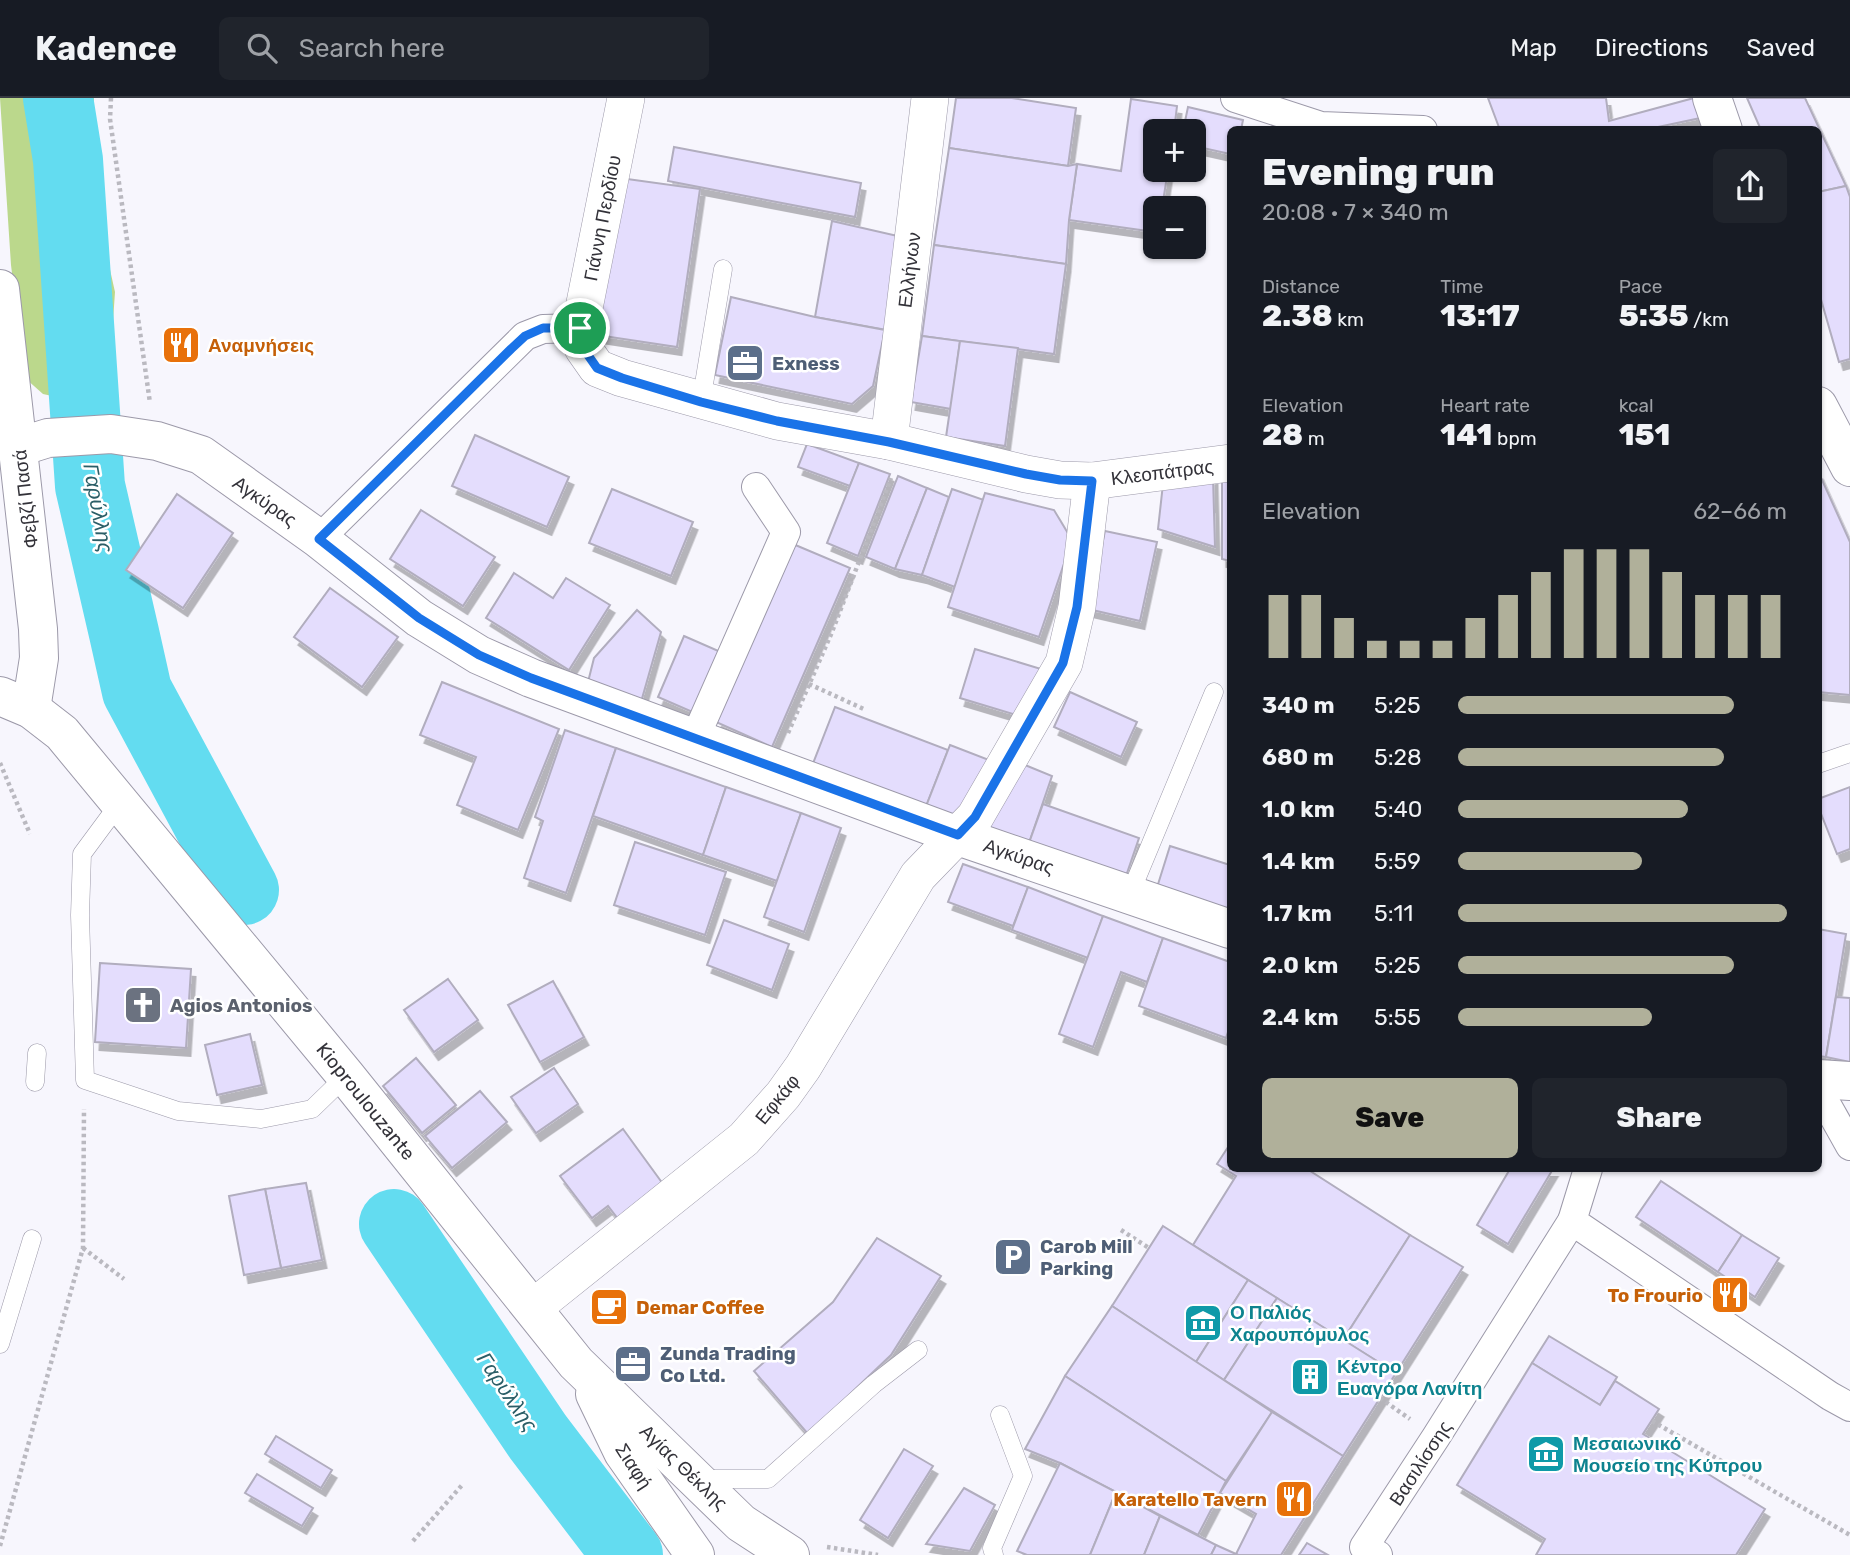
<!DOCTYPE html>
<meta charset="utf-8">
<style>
:root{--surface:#171b24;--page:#20242c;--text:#f1f3f6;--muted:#9ea1a6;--line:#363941;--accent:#b0b09a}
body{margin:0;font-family:Rubik,sans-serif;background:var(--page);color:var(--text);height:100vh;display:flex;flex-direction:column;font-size:26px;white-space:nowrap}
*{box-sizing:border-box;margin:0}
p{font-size:23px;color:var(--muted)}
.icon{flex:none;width:38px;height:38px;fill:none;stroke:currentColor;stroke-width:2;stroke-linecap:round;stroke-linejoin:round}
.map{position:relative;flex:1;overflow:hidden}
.drawer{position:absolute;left:1227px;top:28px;width:595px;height:1046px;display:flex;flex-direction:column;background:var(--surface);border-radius:10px;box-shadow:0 2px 5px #0004}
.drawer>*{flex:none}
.controls{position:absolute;left:1143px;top:21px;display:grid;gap:14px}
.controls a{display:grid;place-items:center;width:63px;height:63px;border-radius:10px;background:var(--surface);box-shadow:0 2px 5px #0004;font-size:35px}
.pin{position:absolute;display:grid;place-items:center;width:60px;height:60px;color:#fff;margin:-30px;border:4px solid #fff;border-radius:50%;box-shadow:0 2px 7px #0007}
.round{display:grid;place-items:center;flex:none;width:74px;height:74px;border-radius:10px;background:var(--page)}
.overview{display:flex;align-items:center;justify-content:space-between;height:119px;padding:0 35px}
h1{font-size:38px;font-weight:800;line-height:52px}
.stats{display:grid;grid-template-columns:repeat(3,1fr);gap:10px;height:119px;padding:7px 35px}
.stats div{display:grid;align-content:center}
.stats b{font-size:30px;font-weight:800}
.stats small{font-size:19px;font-weight:400}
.stats p{font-size:19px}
.chart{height:196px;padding:14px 35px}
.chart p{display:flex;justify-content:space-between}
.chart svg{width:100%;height:126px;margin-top:7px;stroke:var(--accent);stroke-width:6}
.button{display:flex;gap:14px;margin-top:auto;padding:14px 35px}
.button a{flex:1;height:80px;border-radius:10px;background:var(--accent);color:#111;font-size:28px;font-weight:800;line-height:80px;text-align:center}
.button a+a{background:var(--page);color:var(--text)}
ul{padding:0 35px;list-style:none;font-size:23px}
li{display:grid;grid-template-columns:112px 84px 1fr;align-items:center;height:52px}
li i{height:18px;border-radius:9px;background:var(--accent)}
header{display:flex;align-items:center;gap:42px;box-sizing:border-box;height:98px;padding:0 35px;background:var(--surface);border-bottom:2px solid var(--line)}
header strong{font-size:33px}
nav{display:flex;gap:38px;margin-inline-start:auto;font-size:24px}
.search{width:490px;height:63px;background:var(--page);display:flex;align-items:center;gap:18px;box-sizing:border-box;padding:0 24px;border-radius:10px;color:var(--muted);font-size:26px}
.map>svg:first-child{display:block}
.green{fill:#bbd88c}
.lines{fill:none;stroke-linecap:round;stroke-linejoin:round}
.river{stroke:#63dcf0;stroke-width:70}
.building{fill:#e4ddfd;stroke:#b1adbe;stroke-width:2;filter:url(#shadow)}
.service-casing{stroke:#9c99a9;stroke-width:19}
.pedestrian-casing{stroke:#9c99a9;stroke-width:30}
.minor-casing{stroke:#9c99a9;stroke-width:38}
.tertiary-casing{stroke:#9c99a9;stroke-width:40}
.secondary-casing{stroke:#9c99a9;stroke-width:40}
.path{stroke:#bab9c0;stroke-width:4.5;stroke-dasharray:3.5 3.5;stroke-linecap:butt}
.service{stroke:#fff;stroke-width:18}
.pedestrian{stroke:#fff;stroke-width:28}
.minor{stroke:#fff;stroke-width:37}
.tertiary{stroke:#fff;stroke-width:38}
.secondary{stroke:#fff;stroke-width:38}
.route-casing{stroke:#fff;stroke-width:14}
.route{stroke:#1a73e8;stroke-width:9}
.labels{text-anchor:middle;stroke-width:5;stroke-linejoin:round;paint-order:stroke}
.street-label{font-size:19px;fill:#333239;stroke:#fff}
.food-label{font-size:19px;font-weight:bold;fill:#c56008;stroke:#fff;text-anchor:start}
.service-label{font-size:19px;font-weight:bold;fill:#4e5e75;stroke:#fff;text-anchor:start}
.worship-label{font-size:19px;font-weight:bold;fill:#5b616d;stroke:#fff;text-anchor:start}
.culture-label{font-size:19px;font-weight:bold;fill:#0d838f;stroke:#fff;text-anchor:start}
.water-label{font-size:21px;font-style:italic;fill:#2b5e67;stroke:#fff}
</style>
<header>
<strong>Kadence</strong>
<div class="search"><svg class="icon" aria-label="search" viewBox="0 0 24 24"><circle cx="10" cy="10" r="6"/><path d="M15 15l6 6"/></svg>Search here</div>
<nav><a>Map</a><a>Directions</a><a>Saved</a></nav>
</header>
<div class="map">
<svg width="1850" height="1457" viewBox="0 0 1850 1457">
<defs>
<filter id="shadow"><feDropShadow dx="4.5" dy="8" stdDeviation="0" flood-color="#0004"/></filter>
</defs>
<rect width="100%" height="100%" fill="#f7f6fd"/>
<!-- green -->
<polygon class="green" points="0,0 94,0 94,100 115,194 107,310 43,296 25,280 11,167"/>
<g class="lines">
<!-- river -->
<g class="river">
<polyline points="58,0 68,62 90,388 124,535 137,593 244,792"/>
<polyline points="394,1126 538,1339 628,1457"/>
</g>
</g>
<!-- building -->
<g class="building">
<polygon points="956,0 1012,0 1076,10 1068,68 949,50"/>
<polygon points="1488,0 1606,0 1609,23 1694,0 1705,19 1644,32 1500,32"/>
<polygon points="1747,0 1805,0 1846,88 1818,94 1818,32 1761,32"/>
<polygon points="1131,1 1177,8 1174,33 1155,33 1155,72 1168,72 1162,110 1155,110 1155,134 1069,122 1077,66 1121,73"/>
<polygon points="1188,9 1243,22 1241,32 1230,32 1230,56 1194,48 1194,33 1183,33"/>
<polygon points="674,49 861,85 855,119 668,83"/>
<polygon points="949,50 1068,68 1077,66 1069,122 1066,166 934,147"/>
<polygon points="620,80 700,91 677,249 597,237"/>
<polygon points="1846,88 1850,99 1850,261 1839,264 1818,191 1818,94"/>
<polygon points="832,123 902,139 892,233 815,219"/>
<polygon points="934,147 1066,166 1054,256 922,238"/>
<polygon points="731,199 815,219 885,232 873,288 852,306 715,277"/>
<polygon points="922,238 960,243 951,311 911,304"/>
<polygon points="960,243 1018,250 1005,348 946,339"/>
<polygon points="475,337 569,379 547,429 452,388"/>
<polygon points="807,346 859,365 850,388 798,369"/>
<polygon points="859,365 890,376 858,458 827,445"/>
<polygon points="1818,373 1850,444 1850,597 1818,594"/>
<polygon points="898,378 927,390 895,471 866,459"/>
<polygon points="1213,379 1215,449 1158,431 1163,386"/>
<polygon points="1230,381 1230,463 1222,461 1222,382"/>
<polygon points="927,390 949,399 922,477 895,471"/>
<polygon points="612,391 693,424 671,478 589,445"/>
<polygon points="952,391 984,402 955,489 922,477"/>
<polygon points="985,395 1054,412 1072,442 1039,539 948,509"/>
<polygon points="177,396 233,435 183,510 126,472"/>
<polygon points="421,412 495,459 463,508 390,461"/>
<polygon points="1105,433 1157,444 1140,523 1088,511"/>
<polygon points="793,446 850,470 772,649 716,624"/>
<polygon points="514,475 553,500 566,480 610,507 569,572 486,520"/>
<polygon points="330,490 398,539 362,589 294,539"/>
<polygon points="637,512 661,534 641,604 587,588 594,560"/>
<polygon points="684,538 723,555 697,616 658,599"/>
<polygon points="975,551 1051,574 1023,619 960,600"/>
<polygon points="442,584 559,631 518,732 457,707 476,659 420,637"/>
<polygon points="1070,594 1137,624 1121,659 1054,629"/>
<polygon points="835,609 948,652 925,711 812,668"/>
<polygon points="565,632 616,650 566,795 524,780 543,723 535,719"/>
<polygon points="950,647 989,662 969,711 951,721 925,711"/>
<polygon points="616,650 726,689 703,757 593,718"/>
<polygon points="1025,667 1052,678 1029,745 988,731"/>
<polygon points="726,689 801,715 777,783 703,757"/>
<polygon points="1850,689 1850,751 1837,756 1818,708 1818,701"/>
<polygon points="1043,706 1139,740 1126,778 1029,745"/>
<polygon points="801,715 841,730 804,834 764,819"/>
<polygon points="635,744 726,774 705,837 614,807"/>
<polygon points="1170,748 1230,767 1230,825 1154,799"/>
<polygon points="963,766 1028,789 1013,828 948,804"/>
<polygon points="1028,789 1103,818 1088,860 1012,832"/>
<polygon points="1103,818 1163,840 1147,884 1121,874 1093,949 1059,936"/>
<polygon points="724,822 789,846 772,892 707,867"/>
<polygon points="1818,831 1846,836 1826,959 1818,958"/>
<polygon points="1163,840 1230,864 1230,928 1226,940 1139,908"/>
<polygon points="100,865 191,871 186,950 95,944"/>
<polygon points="448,881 478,922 434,954 404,912"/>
<polygon points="553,883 584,939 540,964 508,907"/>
<polygon points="1836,899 1850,900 1850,964 1826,959"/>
<polygon points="250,936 262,987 217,997 205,947"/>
<polygon points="416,960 456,1007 422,1035 383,988"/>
<polygon points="554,970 578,1006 536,1035 511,999"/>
<polygon points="480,993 507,1024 452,1070 425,1038"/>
<polygon points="623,1031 671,1097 625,1130 608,1108 592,1120 560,1078"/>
<polygon points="1230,1046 1230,1071 1307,1071 1410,1137 1343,1242 1193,1147 1236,1078 1217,1066"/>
<polygon points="1510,1071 1553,1071 1508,1146 1477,1127"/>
<polygon points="1661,1083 1742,1137 1718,1174 1636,1119"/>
<polygon points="306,1085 322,1162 281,1170 265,1091"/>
<polygon points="265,1091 281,1170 244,1177 229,1098"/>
<polygon points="1163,1128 1248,1182 1196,1264 1112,1208"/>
<polygon points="1410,1137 1463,1169 1396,1275 1343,1242"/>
<polygon points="1742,1137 1779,1160 1755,1199 1718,1174"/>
<polygon points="877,1140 941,1178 891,1257 808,1336 754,1273 833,1204"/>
<polygon points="1248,1182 1277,1200 1224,1282 1196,1264"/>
<polygon points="1277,1200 1396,1275 1343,1358 1224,1282"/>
<polygon points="1112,1208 1272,1314 1226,1383 1065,1278"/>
<polygon points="1549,1238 1617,1279 1600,1307 1532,1265"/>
<polygon points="1532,1265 1600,1307 1615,1283 1659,1311 1643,1336 1765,1411 1736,1457 1536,1457 1545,1441 1457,1387"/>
<polygon points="1065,1278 1226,1383 1198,1437 1060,1365 1025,1351"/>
<polygon points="1272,1314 1343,1358 1281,1457 1238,1457 1236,1456 1256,1416 1220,1395"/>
<polygon points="276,1338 332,1372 321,1390 265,1356"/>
<polygon points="904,1351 933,1368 888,1440 860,1422"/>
<polygon points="1060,1365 1116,1394 1090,1457 1027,1457 1017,1453"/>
<polygon points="257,1376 313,1410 302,1428 245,1395"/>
<polygon points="964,1390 995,1407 970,1453 926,1446"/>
<polygon points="1116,1394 1160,1418 1144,1457 1090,1457"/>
<polygon points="1160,1418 1216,1447 1211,1457 1144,1457"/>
<polygon points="1307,1445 1328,1457 1299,1457"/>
<polygon points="1216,1447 1236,1456 1238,1457 1211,1457"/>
</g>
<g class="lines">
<defs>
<g id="service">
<polyline points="701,304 723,171"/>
<polyline points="1818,666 1850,655"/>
<polyline points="119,706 82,756 80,817 85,982 178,1013 261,1021 312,1011 346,978"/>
<polyline points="1130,796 1214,594"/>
<polyline points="35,984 37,955"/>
<polyline points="0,1246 32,1141"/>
<polyline points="700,1381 768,1381 874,1286 918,1252"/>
<polyline points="994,1457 992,1450 1023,1378 1000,1317"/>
</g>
<g id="pedestrian">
<polyline points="1235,0 1321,28 1423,32"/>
<polyline points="319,441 525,238 543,231 580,230"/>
<polyline points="695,640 786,434 756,389"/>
<polyline points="1818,991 1850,1048"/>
<polyline points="1588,1071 1572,1123 1830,1298 1850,1309"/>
<polyline points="1378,1457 1364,1449 1436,1339 1572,1123"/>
</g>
<g id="minor">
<polyline points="626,0 580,230 583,250 597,270 622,280 777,323 889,343 1026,376 1060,382 1092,383 1230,365"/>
<polyline points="889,343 930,0"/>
<polyline points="533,1210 744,1041 783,997 803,969 918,778 975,719 1064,565 1077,509 1092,383"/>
</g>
<g id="tertiary">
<polyline points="1712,0 1723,32"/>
<polyline points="0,191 38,531 39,560 31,611"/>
<polyline points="1818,308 1850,369"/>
<polyline points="19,349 48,340 111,336 157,343 201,357 319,441 419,520 479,557 531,580 958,738 1230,831"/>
<polyline points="1818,981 1850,983"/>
</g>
<g id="secondary">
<polyline points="0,598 31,611 62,635 346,978 576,1265 741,1425 790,1457"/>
<polyline points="595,1296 623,1354 695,1457"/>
</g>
</defs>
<!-- service casing -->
<use href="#service" class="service-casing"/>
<!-- pedestrian casing -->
<use href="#pedestrian" class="pedestrian-casing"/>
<!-- minor casing -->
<use href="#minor" class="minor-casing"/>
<!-- tertiary casing -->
<use href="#tertiary" class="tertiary-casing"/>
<!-- secondary casing -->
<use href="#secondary" class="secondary-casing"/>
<!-- path -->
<g class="path">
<polyline points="111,0 110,21 150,305"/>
<polyline points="809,586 866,612"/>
<polyline points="788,635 832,534 891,380"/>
<polyline points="0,665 30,736"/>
<polyline points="1121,1132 1149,1150"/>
<polyline points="83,1150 124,1181"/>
<polyline points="1380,1300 1410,1321"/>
<polyline points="1652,1323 1850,1437"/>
<polyline points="413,1443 463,1386"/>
<polyline points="0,1448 83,1150 84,1011"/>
<polyline points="827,1449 878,1457"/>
</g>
<!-- service -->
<use href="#service" class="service"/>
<!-- pedestrian -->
<use href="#pedestrian" class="pedestrian"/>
<!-- minor -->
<use href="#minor" class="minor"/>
<!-- tertiary -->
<use href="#tertiary" class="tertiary"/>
<!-- secondary -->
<use href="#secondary" class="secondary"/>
</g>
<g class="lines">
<defs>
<polygon id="route" points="543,230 580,230 583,250 597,270 622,280 701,304 777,323 889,344 1026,376 1060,382 1092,383 1077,509 1063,565 975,719 958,737 531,580 479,557 419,520 319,441 511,251 525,238"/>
</defs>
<!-- route casing -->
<use href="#route" class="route-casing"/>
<!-- route -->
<use href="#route" class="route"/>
</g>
<!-- icons -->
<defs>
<symbol id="restaurant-square" viewBox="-11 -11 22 22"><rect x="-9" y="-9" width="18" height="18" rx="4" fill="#e8710a" stroke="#fff"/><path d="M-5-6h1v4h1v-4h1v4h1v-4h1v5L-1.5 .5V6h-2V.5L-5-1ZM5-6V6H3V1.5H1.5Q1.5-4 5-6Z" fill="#fff"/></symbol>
<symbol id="office-square" viewBox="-11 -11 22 22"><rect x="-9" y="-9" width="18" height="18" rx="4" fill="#5c6f8a" stroke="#fff"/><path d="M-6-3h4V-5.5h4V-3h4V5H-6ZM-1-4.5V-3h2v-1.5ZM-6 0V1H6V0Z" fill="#fff"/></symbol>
<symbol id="church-square" viewBox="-11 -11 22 22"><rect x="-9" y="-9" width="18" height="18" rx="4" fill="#6b7280" stroke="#fff"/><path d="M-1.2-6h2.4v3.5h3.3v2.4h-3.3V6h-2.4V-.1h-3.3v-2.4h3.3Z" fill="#fff"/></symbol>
<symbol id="parking-square" viewBox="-11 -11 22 22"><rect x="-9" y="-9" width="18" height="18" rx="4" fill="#5c6f8a" stroke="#fff"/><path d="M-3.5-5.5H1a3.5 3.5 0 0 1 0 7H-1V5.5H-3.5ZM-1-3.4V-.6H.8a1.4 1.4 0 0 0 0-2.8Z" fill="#fff"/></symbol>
<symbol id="cafe-square" viewBox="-11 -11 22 22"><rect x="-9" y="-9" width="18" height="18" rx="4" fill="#e8710a" stroke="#fff"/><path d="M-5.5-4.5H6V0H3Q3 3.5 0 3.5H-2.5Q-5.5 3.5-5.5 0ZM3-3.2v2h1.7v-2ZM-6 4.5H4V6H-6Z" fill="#fff"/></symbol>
<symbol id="museum-square" viewBox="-11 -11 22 22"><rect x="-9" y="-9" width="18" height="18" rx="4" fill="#0f9aa8" stroke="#fff"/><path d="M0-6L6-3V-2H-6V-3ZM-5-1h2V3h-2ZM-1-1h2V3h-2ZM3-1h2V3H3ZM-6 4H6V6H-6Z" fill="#fff"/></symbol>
<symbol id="building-square" viewBox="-11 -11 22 22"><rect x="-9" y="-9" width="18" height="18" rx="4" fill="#0f9aa8" stroke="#fff"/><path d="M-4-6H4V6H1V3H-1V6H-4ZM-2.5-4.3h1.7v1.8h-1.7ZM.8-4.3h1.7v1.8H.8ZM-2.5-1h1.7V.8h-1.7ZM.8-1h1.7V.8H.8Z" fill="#fff"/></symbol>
</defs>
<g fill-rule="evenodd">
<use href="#restaurant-square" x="159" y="225" width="44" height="44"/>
<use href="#office-square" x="723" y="243" width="44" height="44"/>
<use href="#church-square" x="121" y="885" width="44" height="44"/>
<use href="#parking-square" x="991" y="1137" width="44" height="44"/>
<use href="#restaurant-square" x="1708" y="1175" width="44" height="44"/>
<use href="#cafe-square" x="587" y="1187" width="44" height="44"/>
<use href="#museum-square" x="1181" y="1203" width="44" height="44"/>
<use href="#office-square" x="611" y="1244" width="44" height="44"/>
<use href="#building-square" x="1288" y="1257" width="44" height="44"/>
<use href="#museum-square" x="1524" y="1334" width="44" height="44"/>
<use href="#restaurant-square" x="1272" y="1379" width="44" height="44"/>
</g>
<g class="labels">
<!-- street labels -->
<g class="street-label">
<text transform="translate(602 120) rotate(-79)" y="7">Γιάννη Περδίου</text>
<text transform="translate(909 172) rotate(-83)" y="7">Ελλήνων</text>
<text transform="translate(1162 374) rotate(-7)" y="7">Κλεοπάτρας</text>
<text transform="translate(25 401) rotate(-97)" y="7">Φεβζί Πασά</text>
<text transform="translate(265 403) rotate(35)" y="7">Αγκύρας</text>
<text transform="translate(1019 758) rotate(19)" y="7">Αγκύρας</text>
<text transform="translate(777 1001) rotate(-51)" y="7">Εφκάφ</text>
<text transform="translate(366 1003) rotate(51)" y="7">Kioproulouzante</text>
<text transform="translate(1420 1365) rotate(-57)" y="7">Βασιλίσσης</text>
<text transform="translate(634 1368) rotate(57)" y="7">Σιαφή</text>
<text transform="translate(684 1369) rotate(44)" y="7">Αγίας Θέκλης</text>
</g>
<!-- food labels -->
<g class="food-label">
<text x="208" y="254">Αναμνήσεις</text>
<text x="1703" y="1204" text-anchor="end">To Frourio</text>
<text x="636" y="1216">Demar Coffee</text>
<text x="1267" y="1408" text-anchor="end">Karatello Tavern</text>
</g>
<!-- service labels -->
<g class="service-label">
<text x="772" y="272">Exness</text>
<text x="1040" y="1155">Carob Mill<tspan x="1040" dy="22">Parking</tspan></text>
<text x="660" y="1262">Zunda Trading<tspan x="660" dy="22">Co Ltd.</tspan></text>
</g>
<!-- worship labels -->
<g class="worship-label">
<text x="170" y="914">Agios Antonios</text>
</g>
<!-- culture labels -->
<g class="culture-label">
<text x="1230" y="1221">Ο Παλιός<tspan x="1230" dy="22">Χαρουπόμυλος</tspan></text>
<text x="1337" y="1275">Κέντρο<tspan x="1337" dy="22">Ευαγόρα Λανίτη</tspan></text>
<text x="1573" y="1352">Μεσαιωνικό<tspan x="1573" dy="22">Μουσείο της Κύπρου</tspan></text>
</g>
<!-- water labels -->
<g class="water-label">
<text transform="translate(98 410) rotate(80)" y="7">Γαρύλλης</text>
<text transform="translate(507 1294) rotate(56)" y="7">Γαρύλλης</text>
</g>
</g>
</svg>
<div class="controls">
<a>+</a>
<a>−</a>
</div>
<div class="pin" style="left:580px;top:230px;background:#1e9e55"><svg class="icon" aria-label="arrive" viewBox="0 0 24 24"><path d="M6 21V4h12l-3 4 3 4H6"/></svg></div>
<section class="drawer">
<div class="overview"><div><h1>Evening run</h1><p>20:08 · 7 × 340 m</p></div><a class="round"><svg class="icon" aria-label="share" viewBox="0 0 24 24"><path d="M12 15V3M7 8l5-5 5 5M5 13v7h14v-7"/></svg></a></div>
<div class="stats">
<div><p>Distance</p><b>2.38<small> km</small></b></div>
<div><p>Time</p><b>13:17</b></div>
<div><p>Pace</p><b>5:35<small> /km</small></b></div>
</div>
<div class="stats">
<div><p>Elevation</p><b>28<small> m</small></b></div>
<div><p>Heart rate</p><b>141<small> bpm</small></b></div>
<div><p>kcal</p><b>151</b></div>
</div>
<div class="chart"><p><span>Elevation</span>62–66 m</p>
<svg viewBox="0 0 160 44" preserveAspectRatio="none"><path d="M5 44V22M15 44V22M25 44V30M35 44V38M45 44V38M55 44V38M65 44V30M75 44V22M85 44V14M95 44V6M105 44V6M115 44V6M125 44V14M135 44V22M145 44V22M155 44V22"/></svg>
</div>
<ul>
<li><b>340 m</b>5:25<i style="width:84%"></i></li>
<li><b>680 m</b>5:28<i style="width:81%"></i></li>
<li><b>1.0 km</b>5:40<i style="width:70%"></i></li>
<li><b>1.4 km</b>5:59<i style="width:56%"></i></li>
<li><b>1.7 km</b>5:11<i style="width:100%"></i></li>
<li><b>2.0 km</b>5:25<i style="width:84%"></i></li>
<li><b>2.4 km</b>5:55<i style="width:59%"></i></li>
</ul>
<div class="button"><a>Save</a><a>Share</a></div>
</section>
</div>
